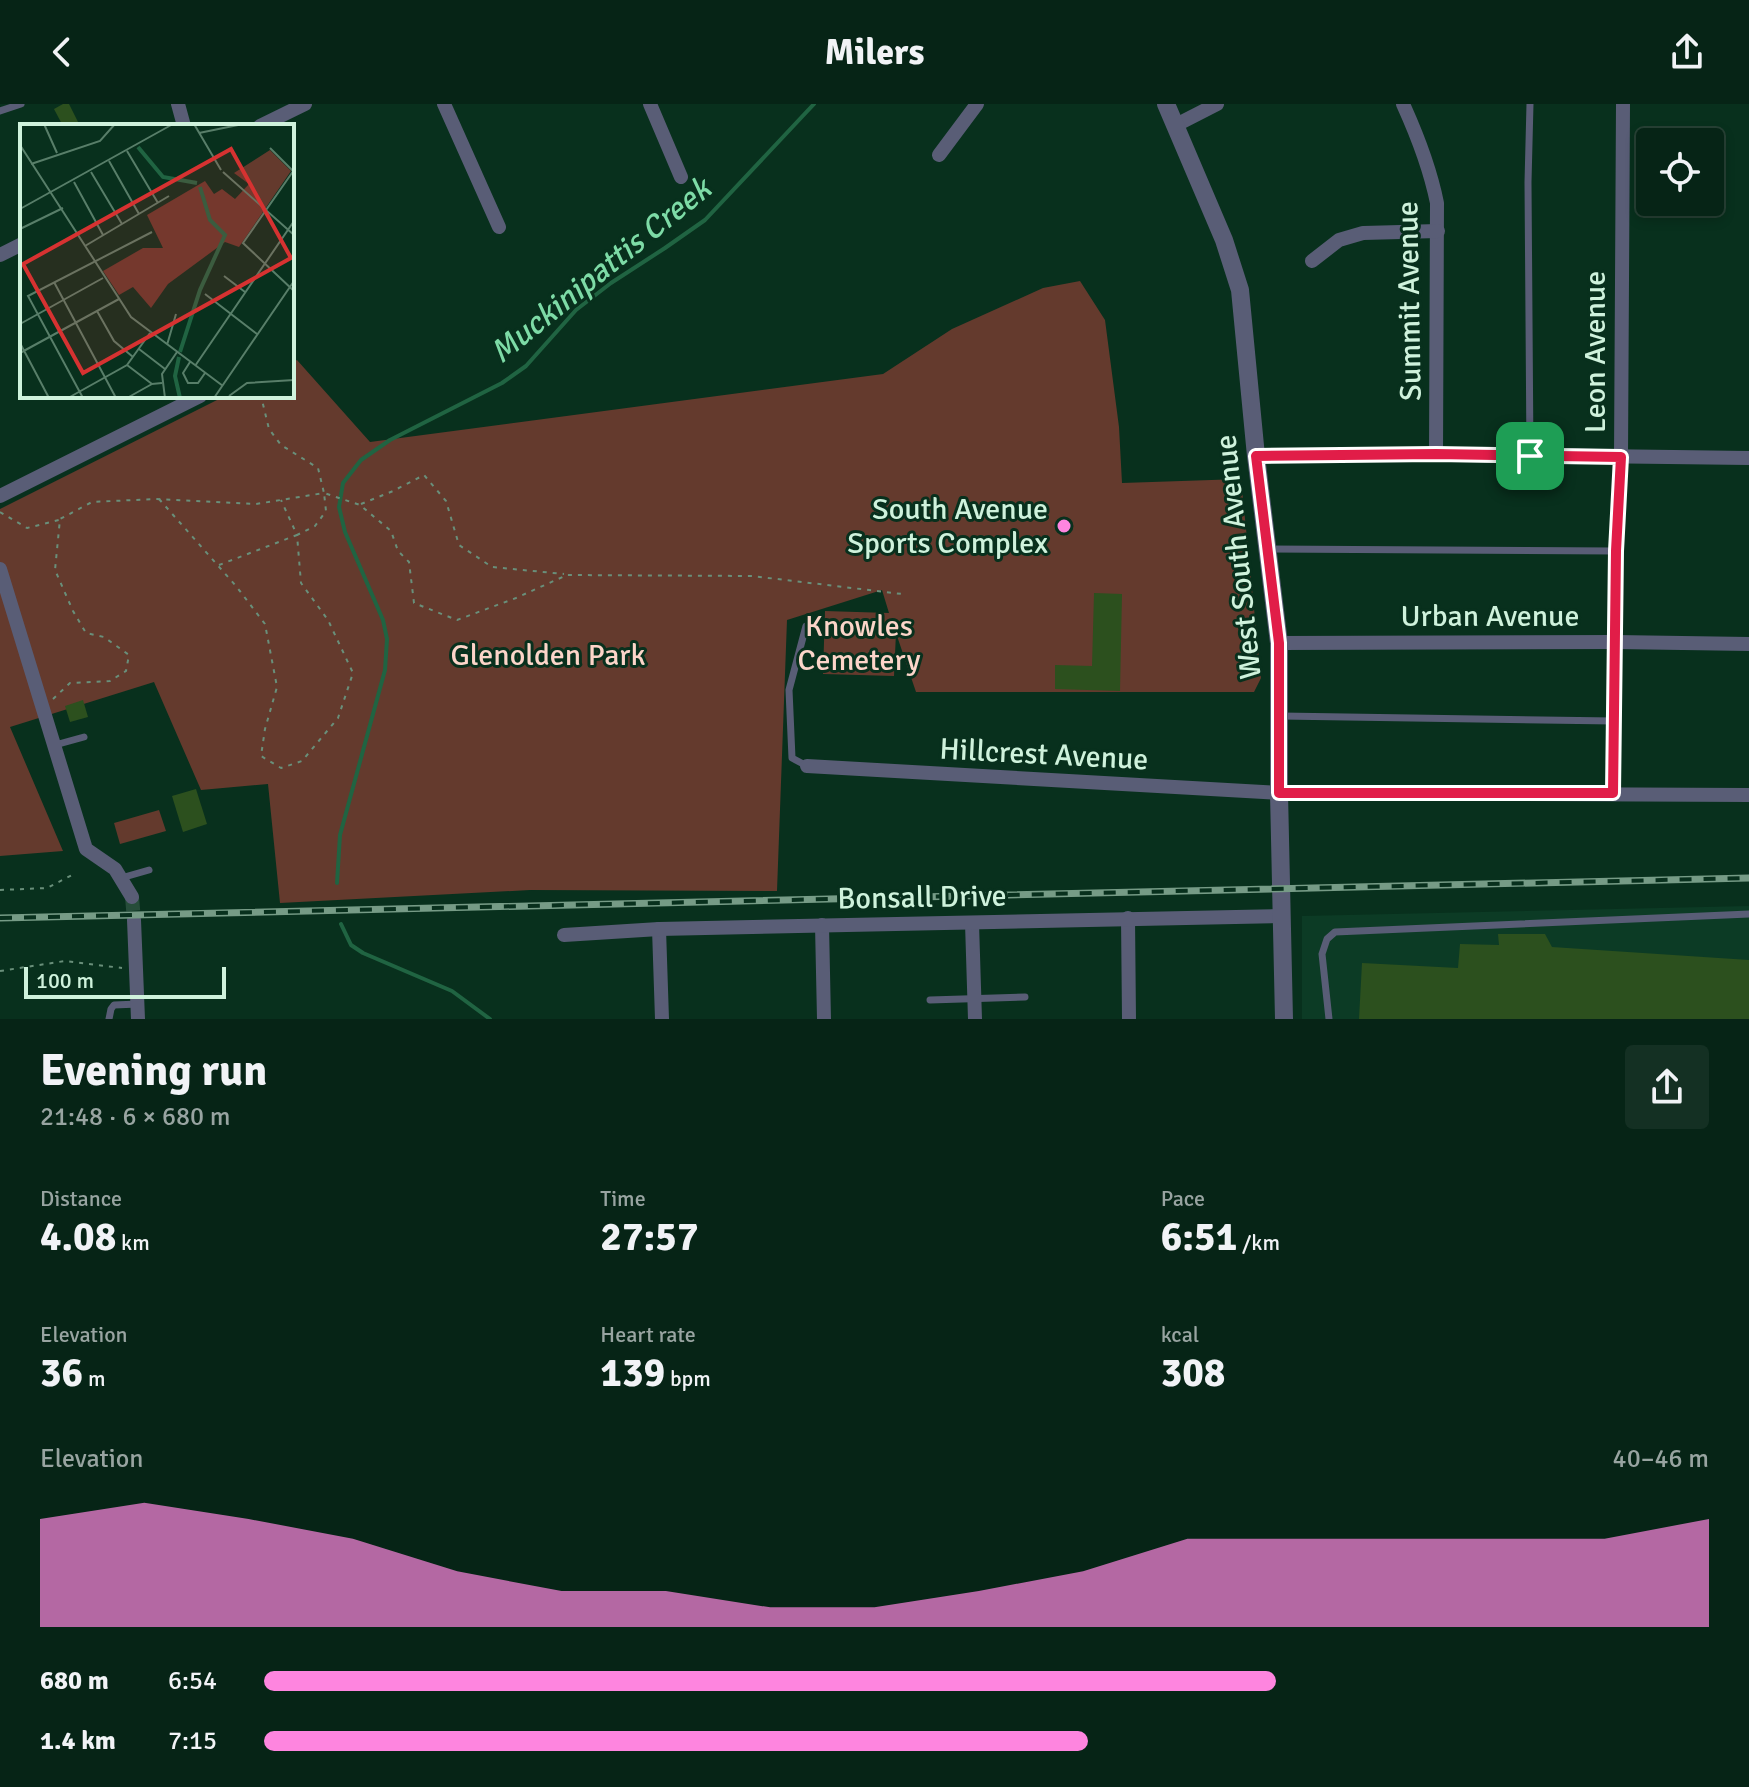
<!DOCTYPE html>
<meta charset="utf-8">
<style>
:root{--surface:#062416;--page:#143023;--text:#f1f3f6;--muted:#98a4a1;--line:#274135;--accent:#fe85df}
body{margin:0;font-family:Signika,sans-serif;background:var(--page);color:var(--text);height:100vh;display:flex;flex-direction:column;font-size:30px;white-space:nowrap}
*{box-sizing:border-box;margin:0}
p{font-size:26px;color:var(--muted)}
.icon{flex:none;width:44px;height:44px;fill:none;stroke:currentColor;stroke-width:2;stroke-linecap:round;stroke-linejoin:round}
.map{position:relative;height:915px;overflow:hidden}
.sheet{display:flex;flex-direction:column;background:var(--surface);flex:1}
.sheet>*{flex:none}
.tools{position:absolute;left:1636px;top:24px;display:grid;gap:16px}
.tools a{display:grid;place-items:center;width:88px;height:88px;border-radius:8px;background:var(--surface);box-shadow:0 4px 12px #0003,0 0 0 2px var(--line);font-size:40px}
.scale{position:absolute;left:24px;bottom:20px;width:202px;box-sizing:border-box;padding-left:8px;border:4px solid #cff2dc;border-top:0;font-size:22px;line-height:28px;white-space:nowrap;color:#cff2dc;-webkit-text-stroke:6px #08301d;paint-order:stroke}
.pin{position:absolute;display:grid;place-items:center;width:68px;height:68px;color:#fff;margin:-34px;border-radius:16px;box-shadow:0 4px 12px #0006}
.round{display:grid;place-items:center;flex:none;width:84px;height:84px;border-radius:8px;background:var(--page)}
.summary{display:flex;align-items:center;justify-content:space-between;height:136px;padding:0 40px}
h1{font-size:44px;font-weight:800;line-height:60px}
.stats{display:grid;grid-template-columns:repeat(3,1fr);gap:12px;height:136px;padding:8px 40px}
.stats div{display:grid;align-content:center}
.stats b{font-size:40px;font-weight:800}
.stats small{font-size:22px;font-weight:400}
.stats p{font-size:22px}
.chart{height:224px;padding:16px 40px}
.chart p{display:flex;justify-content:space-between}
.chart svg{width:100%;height:144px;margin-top:8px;fill:var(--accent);opacity:.7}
ul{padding:0 40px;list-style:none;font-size:26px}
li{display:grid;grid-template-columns:128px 96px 1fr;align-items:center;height:60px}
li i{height:20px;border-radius:10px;background:var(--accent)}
header{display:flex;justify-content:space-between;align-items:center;height:104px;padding:0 40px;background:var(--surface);font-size:36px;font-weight:800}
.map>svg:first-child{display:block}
.built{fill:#0c3b25}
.green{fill:#643a2d}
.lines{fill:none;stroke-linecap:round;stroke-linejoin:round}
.stream{stroke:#206442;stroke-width:4}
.building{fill:#2c501e}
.minor-tunnel{stroke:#264d3a;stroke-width:14;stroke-dasharray:14 7;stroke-linecap:butt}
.path{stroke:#698f7a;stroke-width:2;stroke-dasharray:4 6;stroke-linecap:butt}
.service{stroke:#595d76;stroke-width:7}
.minor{stroke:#595d76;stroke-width:14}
.tertiary{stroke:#595d76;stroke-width:18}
.rail-casing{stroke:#769b86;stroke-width:7}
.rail{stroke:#08301d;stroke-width:4;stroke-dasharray:12;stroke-linecap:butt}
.route-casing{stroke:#fff;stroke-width:16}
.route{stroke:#e11d48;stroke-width:10}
.poi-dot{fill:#fe85df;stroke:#08301d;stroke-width:3}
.labels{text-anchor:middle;stroke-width:6;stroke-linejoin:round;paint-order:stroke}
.street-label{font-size:30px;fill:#cff2dc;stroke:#08301d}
.poi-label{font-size:30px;fill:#cff2dc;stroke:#08301d;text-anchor:end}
.park-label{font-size:30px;fill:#fcd5c9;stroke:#08301d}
.water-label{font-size:32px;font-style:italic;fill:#7ddba6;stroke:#08301d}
.inset-river{fill:none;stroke:#206442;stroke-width:4}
.inset-road{fill:none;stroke:#587e69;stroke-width:2}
.view{fill:#d63231;fill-opacity:0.15;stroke:#d63231;stroke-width:4}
.inset-edge{fill:none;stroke:#cff2dc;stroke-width:4}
</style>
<header><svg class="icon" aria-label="back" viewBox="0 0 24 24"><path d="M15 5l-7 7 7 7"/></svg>Milers<svg class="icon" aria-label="share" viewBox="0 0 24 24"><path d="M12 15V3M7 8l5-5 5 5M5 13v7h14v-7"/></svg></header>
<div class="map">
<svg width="1749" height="915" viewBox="0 0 1749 915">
<rect width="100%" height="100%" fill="#08301d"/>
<!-- built -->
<polygon class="built" points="1749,802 1749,915 1302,915 1302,812"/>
<!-- green -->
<g class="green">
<polygon points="1080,177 1105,216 1119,323 1122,379 1241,375 1261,574 1254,588 916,588 896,529 894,572 823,570 825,507 889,509 882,486 787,516 777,787 530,786 280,799 268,680 201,686 154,578 10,623 63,747 0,752 0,405 225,292 292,292 292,258 297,256 370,338 883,270 952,225 1043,184"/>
<polygon points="159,706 166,727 120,740 114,719"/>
</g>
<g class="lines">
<!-- stream -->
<g class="stream">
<polyline points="337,779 340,731 385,566 387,535 383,516 345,428 339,403 343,379 361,356 390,336 502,279 526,262 576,206 611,179 665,144 705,116 814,0"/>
<polyline points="341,820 351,841 363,849 452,887 490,915"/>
</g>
</g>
<!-- building -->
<g class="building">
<polygon points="63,0 69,0 80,22 63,22 54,5"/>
<polygon points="1094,489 1122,490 1120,587 1055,585 1055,561 1092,562"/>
<polygon points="83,596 88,613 70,618 65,602"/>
<polygon points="196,685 207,720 183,728 172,692"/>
<polygon points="1498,830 1545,830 1552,843 1749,856 1749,915 1359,915 1362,859 1458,864 1460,840 1499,841"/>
</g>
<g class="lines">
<!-- minor-tunnel -->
<polyline class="minor-tunnel" points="132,793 134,816"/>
<!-- path -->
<g class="path">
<polyline points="159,395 236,482 265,520 277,583 265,625 261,652 281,664 302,657 338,614 353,569 328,516 301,479 297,431 315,422 326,407 324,389 360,401 391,427 398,447 409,458 414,499 457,516 516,494 567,471 752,472 902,490"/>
<polyline points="361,400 393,387 424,371 446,397 459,441 492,463 564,470"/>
<polyline points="0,408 27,424 59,416"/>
<polyline points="219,461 297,431 281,396"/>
<polyline points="53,595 70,579 110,577 126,567 129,551 104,533 86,529 73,507 55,466 60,415 92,398 155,395 256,400 324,389 318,364 281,341 269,325 261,292"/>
<polyline points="0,786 47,784 76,769"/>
<polyline points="0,867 65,857 122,864"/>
</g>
<!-- service -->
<g class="service">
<polyline points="1530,0 1528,78 1530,352"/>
<polyline points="0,7 21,0"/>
<polyline points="1270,445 1616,447"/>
<polyline points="806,522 789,586 792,654 807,662"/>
<polyline points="1281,612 1614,617"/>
<polyline points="55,641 84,633"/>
<polyline points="121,774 149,766"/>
<polyline points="930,896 1025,893"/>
<polyline points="109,915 111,905 114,901 138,900"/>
<polyline points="1329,915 1322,850 1327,835 1335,828 1749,810"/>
</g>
<!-- minor -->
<g class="minor">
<polyline points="178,0 184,22"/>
<polyline points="444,0 499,123"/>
<polyline points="650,0 681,73"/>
<path d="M1403,0C1418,33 1430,64 1437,99L1436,350"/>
<polyline points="1176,21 1217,0"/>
<polyline points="260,22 305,0"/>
<polyline points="939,51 977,0"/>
<polyline points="0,151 22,140"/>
<polyline points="1312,157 1339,136 1363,129 1438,127"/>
<polyline points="1256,352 1436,350 1749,354"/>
<polyline points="0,392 200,292"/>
<polyline points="0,465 86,745 115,765 132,793"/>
<polyline points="1279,539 1616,538 1749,540"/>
<polyline points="807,662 1279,689 1749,691"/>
<polyline points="1613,689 1616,447 1621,353 1623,0"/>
<polyline points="1128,814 1129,915"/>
<polyline points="134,816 138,915"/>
<polyline points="972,819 975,915"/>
<polyline points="822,821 824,915"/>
<polyline points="659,825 662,915"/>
<polyline points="564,831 659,825 1282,812"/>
</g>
<!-- tertiary -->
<polyline class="tertiary" points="1166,0 1224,136 1240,186 1256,352 1279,539 1279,689 1284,915"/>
<defs>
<polyline id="rail" points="0,814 1749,774"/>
</defs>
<!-- rail casing -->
<use href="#rail" class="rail-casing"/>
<!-- rail -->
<use href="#rail" class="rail"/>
</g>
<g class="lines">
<defs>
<polygon id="route" points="1436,350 1621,353 1616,447 1613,689 1279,689 1279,539 1256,352"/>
</defs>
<!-- route casing -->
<use href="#route" class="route-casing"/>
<!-- route -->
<use href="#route" class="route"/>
</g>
<!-- markers -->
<circle class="poi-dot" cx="1064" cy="422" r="8"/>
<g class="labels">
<!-- street labels -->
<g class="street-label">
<text transform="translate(1409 197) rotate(-91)" y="10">Summit Avenue</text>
<text transform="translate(1595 248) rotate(-90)" y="10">Leon Avenue</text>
<text transform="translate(1238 453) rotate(-96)" y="10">West South Avenue</text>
<text x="1490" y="522">Urban Avenue</text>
<text transform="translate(1044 650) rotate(3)" y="10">Hillcrest Avenue</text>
<text transform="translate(922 793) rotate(-1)" y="10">Bonsall Drive</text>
</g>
<!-- poi labels -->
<g class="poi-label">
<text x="1048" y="415">South Avenue<tspan x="1048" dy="34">Sports Complex</tspan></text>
</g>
<!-- park labels -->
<g class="park-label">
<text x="859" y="532">Knowles<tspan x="859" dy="34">Cemetery</tspan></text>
<text x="548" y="561">Glenolden Park</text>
</g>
<!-- water labels -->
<g class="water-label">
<text transform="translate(600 166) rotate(-39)" y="11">Muckinipattis Creek</text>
</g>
</g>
<!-- overview -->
<g transform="translate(20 20)">
<rect width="274" height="274" fill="#08301d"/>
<path d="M250,26L271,47L219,123L205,118L148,160L131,184L113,163L99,171L83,147L123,124H143L127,91L185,57L194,70L202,65L215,75L229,60L214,49Z" fill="#643a2d"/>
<path class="inset-river" d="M118,23L143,53L177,59M160,228L180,166L205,111L190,96L180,63M159,233L155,252L160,274"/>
<path class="inset-road" d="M24,0L37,29M174,0L201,46M179,9L223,0M0,21L111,193L203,262M250,24L273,47M107,27L138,79M89,37L119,90M11,40L80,17L95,0M274,46L223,119L274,167M71,48L102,100M203,48L274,111M54,58L83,111M0,85L153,0M0,105L43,84M65,122L149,72M204,152L225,168M34,158L96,274M185,170L237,210M77,187L94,217L113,233M0,200L83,154M0,219L29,274M147,221L156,190M119,225L145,245M0,229L99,175M170,238L163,249L168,259H178L185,249M107,241L132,260L142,259M175,242L274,97M209,272L227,259L274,256M48,274L107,241L130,209M63,274L8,172L132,108M107,274L132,260M145,274L142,250L157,228M194,274L274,157"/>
<path class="view" d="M211,25L271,134L63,249L3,140Z"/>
<rect width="274" height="274" class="inset-edge"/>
</g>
</svg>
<div class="tools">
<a><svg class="icon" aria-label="locate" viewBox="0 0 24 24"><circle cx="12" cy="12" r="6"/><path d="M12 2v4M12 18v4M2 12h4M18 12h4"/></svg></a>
</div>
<div class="scale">100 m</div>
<div class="pin" style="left:1530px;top:352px;background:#1e9e55"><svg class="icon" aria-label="arrive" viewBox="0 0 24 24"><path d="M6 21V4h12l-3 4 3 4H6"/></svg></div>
</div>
<section class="sheet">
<div class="summary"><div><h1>Evening run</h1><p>21:48 · 6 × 680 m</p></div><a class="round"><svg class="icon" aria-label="share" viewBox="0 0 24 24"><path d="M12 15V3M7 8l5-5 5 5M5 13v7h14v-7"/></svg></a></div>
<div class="stats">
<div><p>Distance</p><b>4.08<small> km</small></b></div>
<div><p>Time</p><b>27:57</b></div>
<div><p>Pace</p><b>6:51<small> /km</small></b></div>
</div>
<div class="stats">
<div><p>Elevation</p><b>36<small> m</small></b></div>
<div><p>Heart rate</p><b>139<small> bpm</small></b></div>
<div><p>kcal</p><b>308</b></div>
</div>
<div class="chart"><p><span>Elevation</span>40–46 m</p>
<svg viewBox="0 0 160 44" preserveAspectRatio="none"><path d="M0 44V11L10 6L20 11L30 17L40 27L50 33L60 33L70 38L80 38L90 33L100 27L110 17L120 17L130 17L140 17L150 17L160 11V44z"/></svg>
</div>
<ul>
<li><b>680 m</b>6:54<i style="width:70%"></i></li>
<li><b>1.4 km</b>7:15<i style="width:57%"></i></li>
</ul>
</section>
